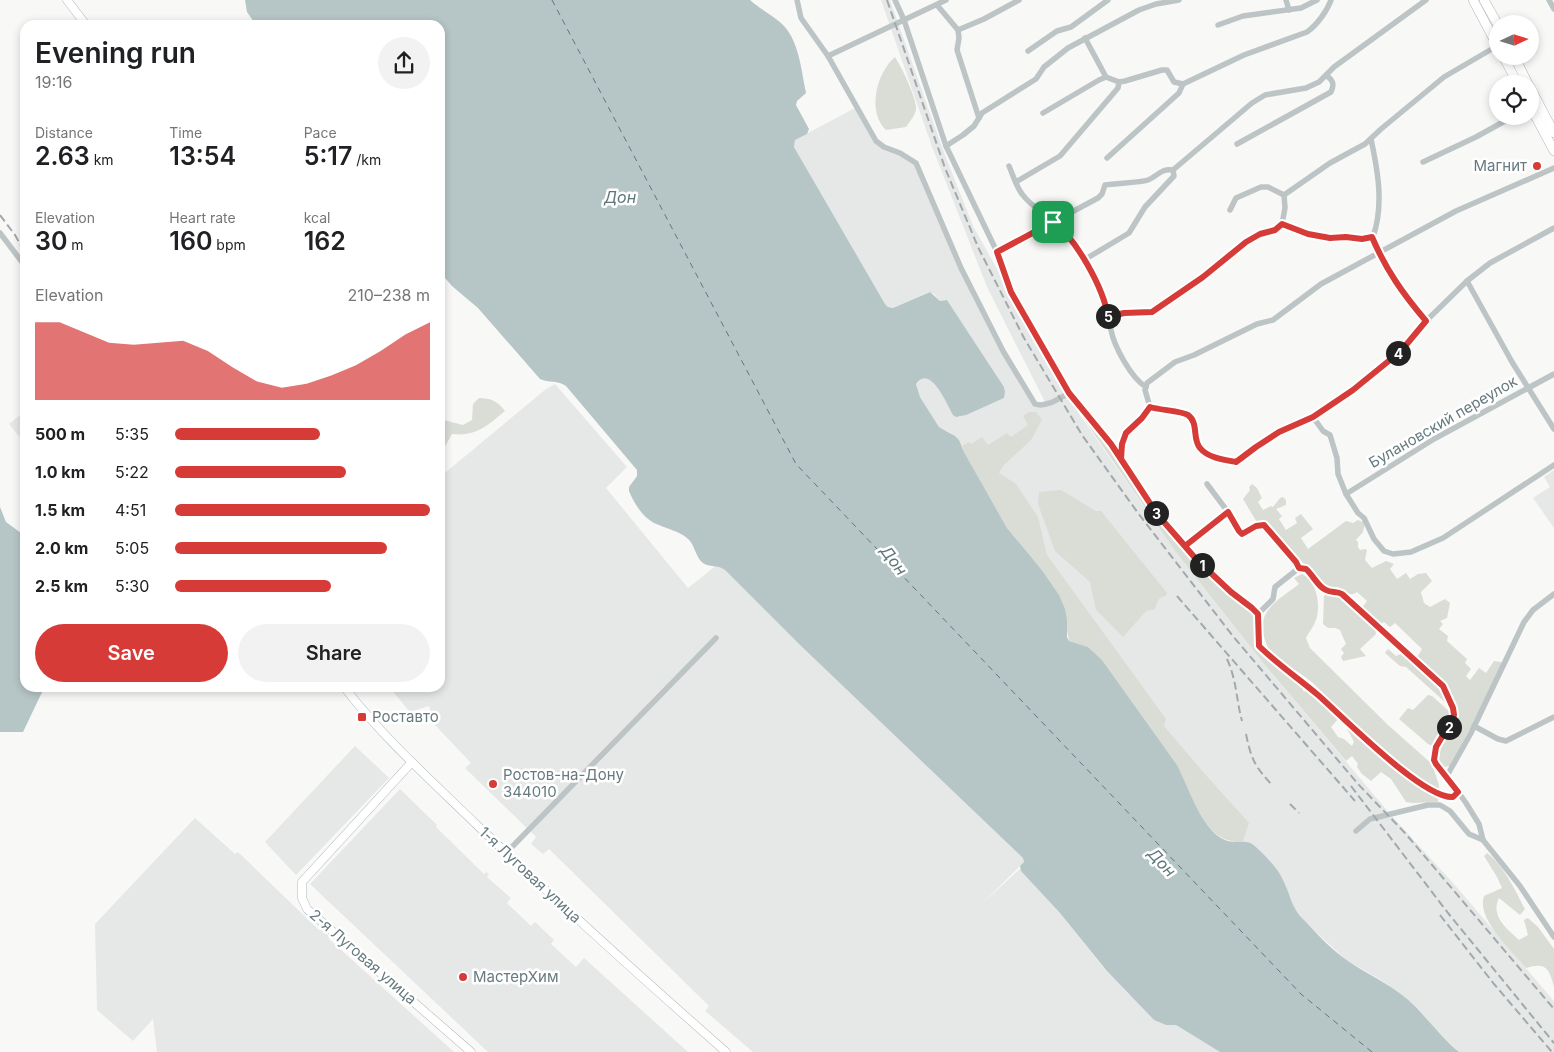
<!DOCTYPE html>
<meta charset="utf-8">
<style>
:root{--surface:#fff;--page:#f2f2f2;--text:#202124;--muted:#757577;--accent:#d63b38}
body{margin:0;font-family:Inter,sans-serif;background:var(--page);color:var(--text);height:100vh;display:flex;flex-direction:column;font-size:19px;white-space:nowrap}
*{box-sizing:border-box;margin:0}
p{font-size:16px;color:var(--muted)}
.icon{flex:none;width:28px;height:28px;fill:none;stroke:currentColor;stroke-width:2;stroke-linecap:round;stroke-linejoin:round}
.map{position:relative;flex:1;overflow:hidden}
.side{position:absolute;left:20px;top:20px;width:425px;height:672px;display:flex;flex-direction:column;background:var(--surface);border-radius:15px;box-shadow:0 2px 8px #0003}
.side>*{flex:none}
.needle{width:32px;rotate:86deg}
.tools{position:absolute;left:1489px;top:15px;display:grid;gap:10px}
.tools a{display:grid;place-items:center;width:50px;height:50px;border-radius:50%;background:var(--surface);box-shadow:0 2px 8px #0003;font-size:25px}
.pin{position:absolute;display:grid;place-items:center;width:42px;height:42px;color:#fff;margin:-21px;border-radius:10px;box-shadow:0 2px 8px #0006}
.km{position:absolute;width:25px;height:25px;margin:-12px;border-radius:50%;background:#222;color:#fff;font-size:14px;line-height:25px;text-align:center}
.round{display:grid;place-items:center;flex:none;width:52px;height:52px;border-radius:26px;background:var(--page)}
.headline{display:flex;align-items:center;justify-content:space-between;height:85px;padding:0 15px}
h1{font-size:28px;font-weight:600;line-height:38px}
.metrics{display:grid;grid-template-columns:repeat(3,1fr);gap:8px;height:85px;padding:5px 15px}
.metrics div{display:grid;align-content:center}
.metrics b{font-size:25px;font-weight:600}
.metrics small{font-size:14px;font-weight:400}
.metrics p{font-size:14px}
.chart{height:140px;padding:10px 15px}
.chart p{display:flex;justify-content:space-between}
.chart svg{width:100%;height:90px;margin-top:5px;fill:var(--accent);opacity:.7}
.primary-button{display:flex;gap:10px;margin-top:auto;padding:10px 15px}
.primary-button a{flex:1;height:58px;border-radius:30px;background:var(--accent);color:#fff;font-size:20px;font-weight:600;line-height:58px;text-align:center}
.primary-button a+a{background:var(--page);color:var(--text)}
ul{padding:0 15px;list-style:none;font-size:16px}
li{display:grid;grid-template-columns:80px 60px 1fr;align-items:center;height:38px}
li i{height:12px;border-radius:6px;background:var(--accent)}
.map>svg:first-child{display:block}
.built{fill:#e6e8e7}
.green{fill:#daddd5}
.water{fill:#b6c5c6}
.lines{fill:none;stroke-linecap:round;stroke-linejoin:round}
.ferry{stroke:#607879;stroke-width:1;stroke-dasharray:6 5;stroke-linecap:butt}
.secondary-casing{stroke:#b0b8ba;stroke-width:9}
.primary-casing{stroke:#b1b8ba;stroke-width:10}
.street{stroke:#bdc4c5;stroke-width:5.5}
.secondary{stroke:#fff;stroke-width:8}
.primary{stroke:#fff;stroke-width:9}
.rail{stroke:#a0a9ac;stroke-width:2;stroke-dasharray:8 4;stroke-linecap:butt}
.route-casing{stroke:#fff;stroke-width:10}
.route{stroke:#d63b38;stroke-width:6}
.poi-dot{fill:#d63b38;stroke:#fff;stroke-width:2}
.labels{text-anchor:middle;stroke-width:5;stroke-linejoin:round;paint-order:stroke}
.poi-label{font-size:15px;fill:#667a7f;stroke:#fff;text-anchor:start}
.street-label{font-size:15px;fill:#667a7f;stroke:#fff}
.water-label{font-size:16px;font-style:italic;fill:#607879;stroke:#fff}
</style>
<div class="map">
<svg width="1554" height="1052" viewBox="0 0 1554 1052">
<rect width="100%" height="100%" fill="#f8f8f6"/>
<!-- built -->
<g class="built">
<polygon points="881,0 890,0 943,150 973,226 1075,408 1175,551 1264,664 1390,814 1454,884 1554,1001 1554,1052 1459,1052 1442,1037 1423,1014 1405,997 1381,980 1346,960 1302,919 1293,906 1285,883 1234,842 1184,779 1177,765 1102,660 1088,647 1074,644 1067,630 1041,569 1021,546 984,488 962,446 951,433 939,427 920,397 916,384 922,379 927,379 934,382 959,417 1004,398 1005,392 1004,387 947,300 940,301 934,294 929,292 893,308 888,307 885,304 794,147 795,140 857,107 876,141 916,163 961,268 1003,351 1035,404 1046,404 987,287 931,144"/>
<polygon points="555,384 627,467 606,488 688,588 717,565 725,570 800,645 1023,858 1024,862 984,902 1020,869 1060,913 1102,966 1154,1020 1166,1025 1176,1025 1220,1052 753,1052 705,1011 709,1006 549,849 543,854 531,844 536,837 465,768 471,763 435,725 429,706 410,712 390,688 440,688 440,477 546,389"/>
<polygon points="25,411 25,444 9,424"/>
<polygon points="1554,470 1554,528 1533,498 1550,487 1544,477"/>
<polygon points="355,746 389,778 296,875 265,842"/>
<polygon points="400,789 437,825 436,827 484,874 486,872 489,874 487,877 511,898 507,903 531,926 535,922 554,940 551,944 576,967 584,958 688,1052 488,1052 310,884"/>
<polygon points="195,818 235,854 238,852 319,930 321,929 330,937 329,939 454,1052 157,1052 153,1019 133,1041 97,1010 95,924"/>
</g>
<!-- green -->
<g class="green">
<path d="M895,57C902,68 914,93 916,106C917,114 910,121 906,127L886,130C867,112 876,73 895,57Z"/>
<path d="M1068,396L1102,434C1101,444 1110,452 1119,456L1157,514L1196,559L1258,614L1259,646L1302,682L1303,691L1311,692L1339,718L1331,727L1338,737L1344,739L1352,746L1354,742C1343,720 1331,700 1313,683C1301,673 1287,666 1275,656C1270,652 1267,646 1265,640C1254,611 1280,599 1299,584L1294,578L1302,574C1317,581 1321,605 1316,620C1314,626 1309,632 1306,638L1310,648L1388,725L1432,764L1439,785L1438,802L1413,803L1406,802L1391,779L1381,772L1371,781L1362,774L1357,767L1358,764L1352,756L1346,761L1264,664L1175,551Z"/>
<path d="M479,398C491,398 497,401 505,411C488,425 476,437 452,434L440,455V419L463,425L472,420L473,404Z"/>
<path d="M1029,412H1036L1042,420L1031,440L1003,466L999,473L1016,484L1038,517L1047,555L1166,719L1164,726L1204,773L1249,823L1243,841C1204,847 1192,792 1177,765L1102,660L1088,647L1069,641L1067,630L1041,569L1007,528L964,452L962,446L969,442L971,444L982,437L988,445L1007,433L1011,437L1028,425L1023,416Z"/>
<path d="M1252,484L1257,488L1262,498L1258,502L1263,510L1271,506L1273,507L1280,498L1283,497L1286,500V505L1276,509L1282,516L1279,519L1286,530L1297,523L1295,518L1301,514L1313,529L1301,538L1308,549L1346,521L1353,523L1358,520L1365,523L1363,532L1356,540L1358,542V547L1360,550L1365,549L1367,550L1365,560L1372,568L1386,561L1394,564L1390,569L1397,579L1406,573L1410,579L1418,574L1426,573L1432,581L1421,592L1424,603L1430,607L1445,599L1450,603L1447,618L1440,621L1443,624L1439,629L1448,636L1447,641L1467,659L1465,663L1471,669L1466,676L1470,680L1479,668L1486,673L1494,661L1501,662L1502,664L1472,725L1450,766L1443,767L1437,760L1444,738L1454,721L1451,699L1416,659L1422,649L1395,623L1390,627L1384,622L1379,625L1361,609L1367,601L1357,592C1348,598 1346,591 1338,587L1329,589L1326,588L1267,523L1262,522L1258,524L1243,499L1250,490L1249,487Z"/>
<path d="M1061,490L1096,511H1101L1167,593L1166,596C1158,597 1157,601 1155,609L1146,611L1123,637L1096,610L1090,582L1055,551L1038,504L1039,492Z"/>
<polygon points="1326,593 1342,595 1375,628 1376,634 1360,649 1366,656 1343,661 1341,657 1344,653 1341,649 1346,644 1340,630 1335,628 1328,628 1323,624 1324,596"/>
<polygon points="1388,649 1396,656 1403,653 1441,687 1447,702 1445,702 1406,667 1400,666 1385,653"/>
<polygon points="1428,695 1432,696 1451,713 1450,719 1435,744 1432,746 1428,744 1399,719 1408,708 1413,710"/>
<path d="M1487,853C1504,866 1515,890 1525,909L1520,915L1499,898C1490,916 1507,929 1519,940L1528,935L1524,920L1528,918L1538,927L1554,949V987C1549,968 1546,962 1526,968C1512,951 1476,919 1484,896L1502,888L1497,877L1484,856Z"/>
</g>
<!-- water -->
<g class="water">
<path d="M245,0H750C760,9 772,15 781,23C798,38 801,67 805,88L806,93L797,101L796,105L809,129L807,134L795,140L794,147L885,304L888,307L893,308L930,292L940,301L947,300L1004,387L1005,392L1004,398L966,415L956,417L953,415C947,405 931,364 916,384L920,397L939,427L955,436L959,440L964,452L1007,528L1041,569L1059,595L1065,609L1067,620V637L1069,641L1088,647L1102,660L1177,765C1189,787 1201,830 1225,840C1237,845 1247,837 1257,848C1266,857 1278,868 1283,880C1291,895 1290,906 1304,920C1317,934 1332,950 1348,961C1367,974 1388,983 1406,998C1425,1014 1439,1036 1459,1052H1220L1176,1025H1166L1154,1020L1106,970L1060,913L1021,871L1020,866L1024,862L1023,858L800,645L725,570C717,564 710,568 703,563C695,557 695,544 687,538C678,531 668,529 659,525C644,520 635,505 629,491V487L637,476V470L566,386C558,380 549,383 540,379L478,308L452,286L440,272V25H256L247,12Z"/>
<polygon points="0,507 6,522 25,536 25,688 44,688 23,732 0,732"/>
</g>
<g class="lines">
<!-- ferry -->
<polyline class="ferry" points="552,0 796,464 1301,994 1372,1052"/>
<defs>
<g id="secondary">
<polyline points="67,0 86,25"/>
<path d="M345,688C384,739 433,782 479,827C560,904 642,978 726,1052"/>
<polyline points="412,762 302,882 302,898 307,909 471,1052"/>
</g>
<g id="primary">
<polyline points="1473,0 1498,47"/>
<polyline points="1484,0 1498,25"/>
<polyline points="1503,56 1518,84"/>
<polyline points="1514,56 1528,84"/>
<polyline points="1530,87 1554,133"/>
<polyline points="1530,106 1554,151"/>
</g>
</defs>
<!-- secondary casing -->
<use href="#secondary" class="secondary-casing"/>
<!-- primary casing -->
<use href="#primary" class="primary-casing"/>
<!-- street -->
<g class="street">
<path d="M797,0L801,18L828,56L876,141L884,147L900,153L916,163L961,268L1003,351L1035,404C1046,408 1060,398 1069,393"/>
<path d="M895,0L904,20L946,146L997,252L1011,292L1023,314L1069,393L1111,444L1157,514L1196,559L1231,592L1252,608L1258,614L1259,646C1277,664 1298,678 1318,695C1342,716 1424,799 1453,797L1458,792"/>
<polyline points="1286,0 1289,10"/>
<polyline points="1549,0 1554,9"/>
<polyline points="937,5 958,30 959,38 957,50 979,118"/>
<polyline points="1218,25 1243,16 1301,8 1317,0"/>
<polyline points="958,30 984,19 1019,0"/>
<polyline points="1085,38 1106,77"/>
<polyline points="1028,51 1057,31 1071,27 1108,0"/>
<polyline points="828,56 946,0"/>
<polyline points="1043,113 1099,80 1106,77 1119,82 1125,81 1162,70 1167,70 1174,82 1183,84"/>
<path d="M1371,139C1378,172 1384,205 1373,237C1386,270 1403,295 1426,321"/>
<path d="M1237,144L1331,92C1334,85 1334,81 1327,76"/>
<polyline points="946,146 963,135 974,126 982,113 1036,79 1044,67 1068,48 1139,10 1156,4 1179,0"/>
<path d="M1107,158L1179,93L1183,84L1244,55L1307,32C1317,25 1327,11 1331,0"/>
<polyline points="1423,162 1476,137 1514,116"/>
<path d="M1009,166C1013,175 1016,186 1022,194C1032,208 1049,216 1062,228C1075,241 1095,276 1102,293C1107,305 1108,317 1111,330C1114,346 1131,378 1146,387"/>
<polyline points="1016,182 1060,156 1118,88 1119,82"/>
<polyline points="1230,210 1236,198 1261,187 1268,187 1284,195 1330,163 1365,144 1381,129 1444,77 1497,46"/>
<polyline points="1282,224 1308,234 1329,238 1346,237 1362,239 1373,237"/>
<polyline points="0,233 25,266"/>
<path d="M997,252L1098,198L1102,194L1105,185C1116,183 1139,183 1148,180C1158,176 1161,168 1173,170"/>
<polyline points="1084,260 1129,233 1145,207 1174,176 1173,170 1252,103 1265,95 1306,88 1319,82 1334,67 1426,0"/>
<polyline points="1467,281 1512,362 1554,429"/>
<polyline points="1108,317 1124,313 1152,312 1203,277 1246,242 1260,234 1275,230 1282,224 1285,208 1284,195"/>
<path d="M1150,407C1160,410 1181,410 1188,416C1194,420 1194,427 1195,433C1197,456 1219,458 1236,462L1256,447L1279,432L1313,417L1353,390L1401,351L1426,321L1467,281L1490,263L1554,228"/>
<polyline points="1150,407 1145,390 1147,383 1175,362 1194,355 1257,324 1273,320 1321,284 1456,211 1554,168"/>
<polyline points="1313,417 1323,431 1330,435 1337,458 1338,474 1346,494 1358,513 1364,518 1374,539 1384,551 1393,554 1411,552 1443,538 1554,465"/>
<path d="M1121,459C1123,428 1134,430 1150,407"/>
<polyline points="1207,484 1228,512 1239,531 1242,534 1256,526 1265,525 1296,562 1299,568 1275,587 1273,599 1258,614"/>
<polyline points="1346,494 1434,439 1554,374"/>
<polyline points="1185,546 1228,512"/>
<path d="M1299,568L1306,569C1313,575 1318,587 1326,590C1332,593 1337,591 1343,594L1443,686L1453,708L1454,715L1452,720L1437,747L1434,760L1436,764L1448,779"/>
<polyline points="1554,594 1533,610 1524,622 1471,733 1448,774 1449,779 1466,803 1479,824 1483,840 1520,886 1554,937"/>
<polyline points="1474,726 1498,739 1506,741 1554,717"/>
<polyline points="1356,831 1370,819 1428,805 1440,805 1450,811 1469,834 1483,840"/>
<polyline points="506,853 716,638"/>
</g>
<!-- secondary -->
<use href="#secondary" class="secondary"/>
<!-- primary -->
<use href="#primary" class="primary"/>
<!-- rail -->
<g class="rail">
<polyline points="887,0 945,168 978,247 1024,338 1082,435 1138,513 1232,635 1358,784 1405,833 1554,1009"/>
<polyline points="0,215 15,235 25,253"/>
<polyline points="1177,596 1355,801"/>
<path d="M1227,659C1237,681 1236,699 1242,721"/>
<path d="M1246,734C1251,759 1255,767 1273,786"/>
<polyline points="1351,786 1448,913 1554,1043"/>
<polyline points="1290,804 1299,813"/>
<polyline points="1440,915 1494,984 1552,1052"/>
</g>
</g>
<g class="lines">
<defs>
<path id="route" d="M1053,222L997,252L1011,292L1069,393L1111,444L1157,514L1196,559L1231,592L1252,608L1258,614L1259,646C1277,664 1298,678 1318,695C1342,716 1423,799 1453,797L1458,792L1436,764L1434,760L1436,747L1452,720L1454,715L1453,708L1443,686L1342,594C1337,591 1331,593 1326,590C1318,587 1313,575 1306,569L1299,568L1296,562L1264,525L1256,526L1242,534L1239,531L1228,512L1185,546L1157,514L1121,459L1122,444L1126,433L1142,418L1150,407C1159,410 1182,411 1188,415C1199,423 1192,439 1200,448C1208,458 1225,460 1236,462L1256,447L1279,432L1313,417L1353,390L1401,351L1426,321C1403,294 1386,270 1372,237L1362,239L1346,237L1330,238L1308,234L1282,224L1275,230L1260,234L1246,242L1203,277L1152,312L1124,313L1108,317C1104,289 1076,238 1053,222"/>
</defs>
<!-- route casing -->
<use href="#route" class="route-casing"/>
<!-- route -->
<use href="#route" class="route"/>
</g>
<!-- markers -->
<g class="poi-dot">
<circle cx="1537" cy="166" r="5"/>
<rect x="357" y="712" width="10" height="10" rx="2.5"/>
<circle cx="493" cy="784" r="5"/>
<circle cx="463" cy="977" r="5"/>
</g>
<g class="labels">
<!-- poi labels -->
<g class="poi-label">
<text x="1527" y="171" text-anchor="end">Магнит</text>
<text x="372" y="722">Роставто</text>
<text x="503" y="780">Ростов-на-Дону<tspan x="503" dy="17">344010</tspan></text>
<text x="473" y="982">МастерХим</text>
</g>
<!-- street labels -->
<g class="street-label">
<text transform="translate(1443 422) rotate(-30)" y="5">Булановский переулок</text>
<text transform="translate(530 875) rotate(43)" y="5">1-я Луговая улица</text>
<text transform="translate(363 957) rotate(41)" y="5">2-я Луговая улица</text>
</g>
<!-- water labels -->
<g class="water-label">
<text x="620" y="203">Дон</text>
<text transform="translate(894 560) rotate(53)" y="6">Дон</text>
<text transform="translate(1162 862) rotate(47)" y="6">Дон</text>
</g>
</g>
</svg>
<div class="tools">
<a><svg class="needle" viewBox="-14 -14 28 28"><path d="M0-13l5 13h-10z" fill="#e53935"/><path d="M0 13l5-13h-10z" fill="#757577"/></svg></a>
<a><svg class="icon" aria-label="locate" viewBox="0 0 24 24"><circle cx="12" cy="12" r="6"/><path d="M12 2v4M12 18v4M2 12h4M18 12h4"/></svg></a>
</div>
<div class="pin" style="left:1053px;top:222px;background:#1e9e55"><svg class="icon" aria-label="arrive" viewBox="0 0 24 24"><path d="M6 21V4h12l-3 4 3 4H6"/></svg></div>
<b class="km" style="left:1202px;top:565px">1</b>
<b class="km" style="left:1449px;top:727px">2</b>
<b class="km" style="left:1156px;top:513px">3</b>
<b class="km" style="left:1398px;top:353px">4</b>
<b class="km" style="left:1108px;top:316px">5</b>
<section class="side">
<div class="headline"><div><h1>Evening run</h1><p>19:16</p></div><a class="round"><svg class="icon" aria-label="share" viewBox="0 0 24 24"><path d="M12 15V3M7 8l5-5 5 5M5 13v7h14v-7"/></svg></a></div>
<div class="metrics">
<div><p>Distance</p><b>2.63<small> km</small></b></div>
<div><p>Time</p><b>13:54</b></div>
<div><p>Pace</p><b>5:17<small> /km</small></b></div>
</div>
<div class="metrics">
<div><p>Elevation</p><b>30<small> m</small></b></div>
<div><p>Heart rate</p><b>160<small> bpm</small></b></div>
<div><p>kcal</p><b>162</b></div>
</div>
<div class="chart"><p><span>Elevation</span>210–238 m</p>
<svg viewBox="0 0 160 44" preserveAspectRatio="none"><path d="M0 44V6L10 6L20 11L30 16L40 17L50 16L60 15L70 20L80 28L90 35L100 38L110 36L120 32L130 27L140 20L150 12L160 6V44z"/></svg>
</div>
<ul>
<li><b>500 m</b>5:35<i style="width:57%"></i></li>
<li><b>1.0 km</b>5:22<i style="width:67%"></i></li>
<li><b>1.5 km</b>4:51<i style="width:100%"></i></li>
<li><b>2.0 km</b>5:05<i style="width:83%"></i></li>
<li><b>2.5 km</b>5:30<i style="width:61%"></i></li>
</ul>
<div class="primary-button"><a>Save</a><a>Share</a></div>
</section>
</div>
